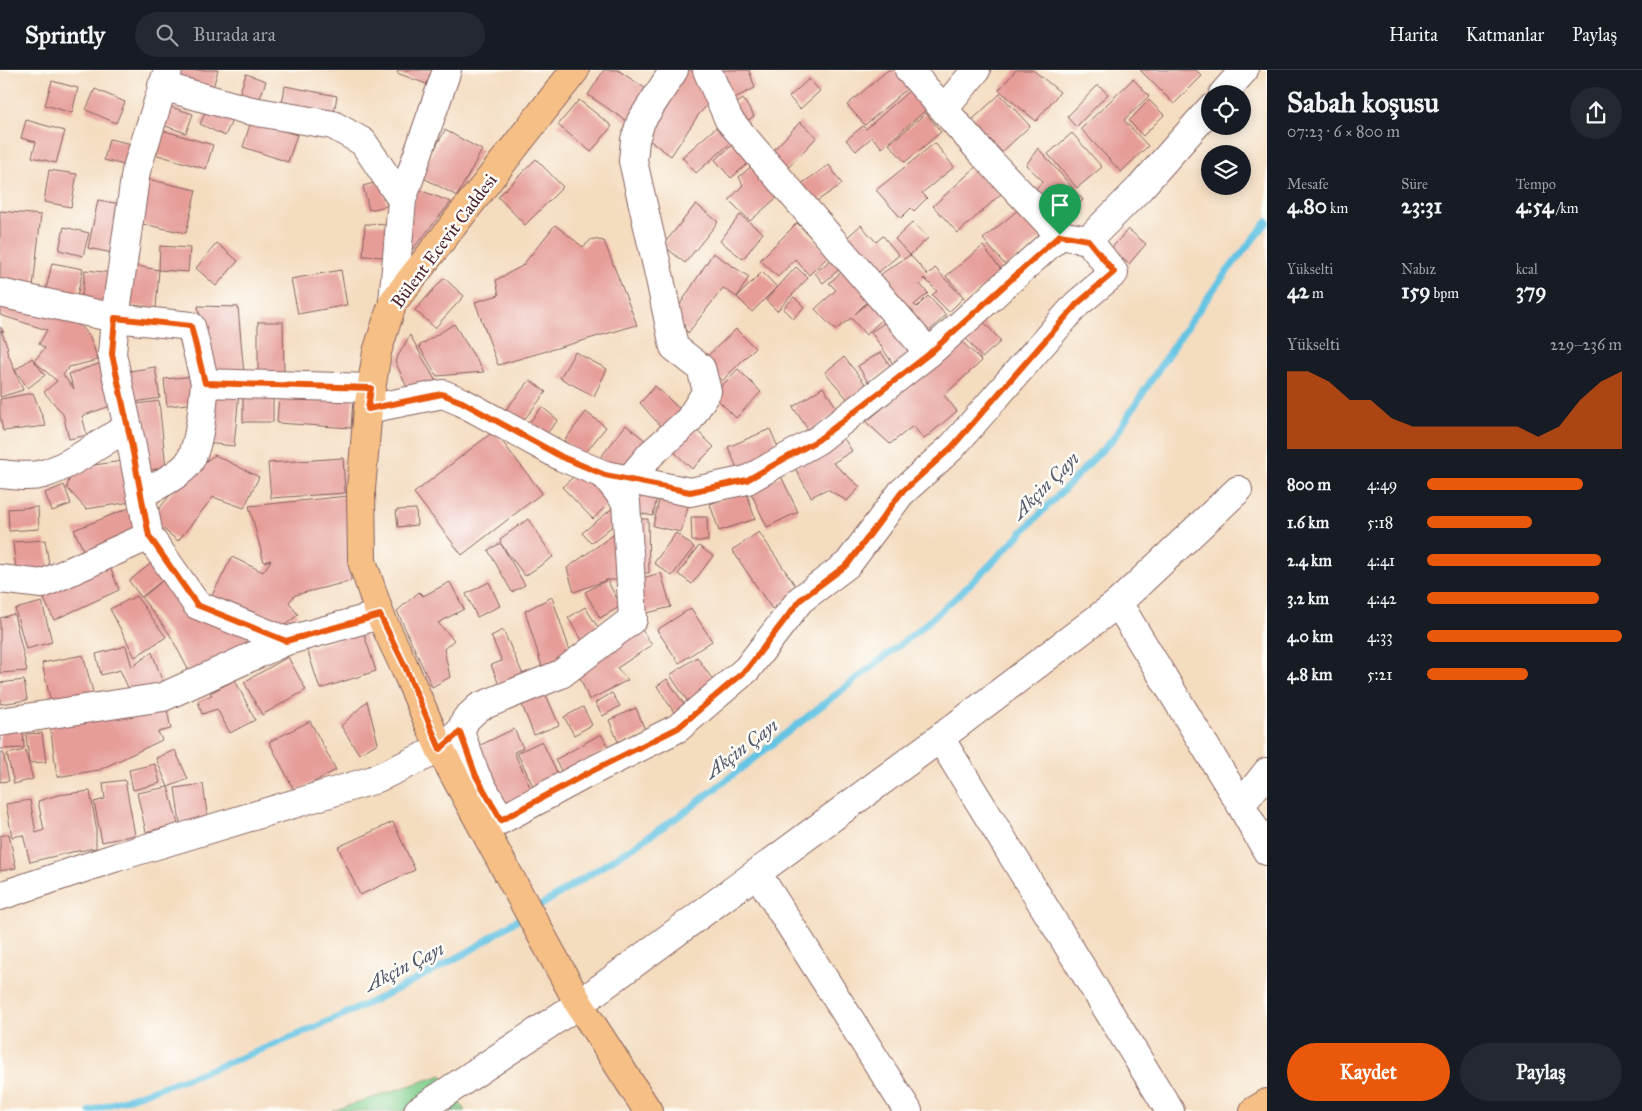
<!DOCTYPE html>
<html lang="tr">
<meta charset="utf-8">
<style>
:root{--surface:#171b24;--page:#242831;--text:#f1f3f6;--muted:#9ea1a6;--line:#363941;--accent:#ea580c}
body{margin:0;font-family:"IM FELL Great Primer",serif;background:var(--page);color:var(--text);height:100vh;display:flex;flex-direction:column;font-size:19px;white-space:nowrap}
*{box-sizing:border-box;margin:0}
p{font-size:16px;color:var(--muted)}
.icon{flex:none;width:28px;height:28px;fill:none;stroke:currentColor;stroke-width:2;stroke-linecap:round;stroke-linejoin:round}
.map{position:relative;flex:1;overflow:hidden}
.drawer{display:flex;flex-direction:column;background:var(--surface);width:375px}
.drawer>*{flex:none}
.buttons{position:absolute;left:1201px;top:15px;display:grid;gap:10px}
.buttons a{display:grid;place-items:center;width:50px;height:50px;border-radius:50%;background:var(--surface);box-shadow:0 2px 12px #0003;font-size:25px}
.pin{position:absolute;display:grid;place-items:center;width:42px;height:42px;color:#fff;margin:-51px -21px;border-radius:50% 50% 50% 0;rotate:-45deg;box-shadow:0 0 5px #0007}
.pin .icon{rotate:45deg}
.round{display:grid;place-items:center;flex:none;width:52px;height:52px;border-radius:26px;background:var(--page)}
.summary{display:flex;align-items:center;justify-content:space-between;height:85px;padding:0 20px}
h1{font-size:28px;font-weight:800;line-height:38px}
.metrics{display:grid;grid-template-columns:repeat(3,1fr);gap:8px;height:85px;padding:5px 20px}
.metrics div{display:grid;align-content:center}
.metrics b{font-size:21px;font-weight:800}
.metrics small{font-size:14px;font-weight:400}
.metrics p{font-size:14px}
.chart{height:140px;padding:10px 20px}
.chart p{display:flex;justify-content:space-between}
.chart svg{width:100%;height:90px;margin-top:5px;fill:var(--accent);opacity:.7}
.cta{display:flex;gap:10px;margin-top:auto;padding:10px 20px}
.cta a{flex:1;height:58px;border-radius:30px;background:var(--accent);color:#fff;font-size:20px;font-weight:800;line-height:58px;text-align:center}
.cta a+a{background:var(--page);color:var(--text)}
ul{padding:0 20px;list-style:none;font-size:16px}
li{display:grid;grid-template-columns:80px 60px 1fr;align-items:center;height:38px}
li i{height:12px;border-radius:6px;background:var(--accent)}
header{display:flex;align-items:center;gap:30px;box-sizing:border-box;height:70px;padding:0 25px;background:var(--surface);border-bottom:1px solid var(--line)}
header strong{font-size:24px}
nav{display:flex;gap:28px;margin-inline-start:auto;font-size:18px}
.search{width:350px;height:45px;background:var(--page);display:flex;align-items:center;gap:12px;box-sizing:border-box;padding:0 18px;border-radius:28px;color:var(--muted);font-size:19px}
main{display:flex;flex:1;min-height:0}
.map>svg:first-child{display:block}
.green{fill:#82d08f;stroke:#66785d}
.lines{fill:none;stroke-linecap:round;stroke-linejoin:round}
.stream{stroke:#65c4e3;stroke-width:7}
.building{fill:#e69d98}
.minor-casing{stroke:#86615f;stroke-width:30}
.major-casing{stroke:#86615f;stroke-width:30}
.minor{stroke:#fff;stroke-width:28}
.major{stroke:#f5bf86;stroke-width:28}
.route-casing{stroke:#fff;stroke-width:10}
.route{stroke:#ea580c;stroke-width:6}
.labels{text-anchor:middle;stroke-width:5;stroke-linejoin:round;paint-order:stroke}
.street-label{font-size:18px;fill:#4a1f2b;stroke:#fdfcf7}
.water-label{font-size:19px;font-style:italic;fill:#53596b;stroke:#fdfcf7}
</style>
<header>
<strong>Sprintly</strong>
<div class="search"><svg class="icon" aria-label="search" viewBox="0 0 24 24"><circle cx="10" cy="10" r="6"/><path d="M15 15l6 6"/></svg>Burada ara</div>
<nav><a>Harita</a><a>Katmanlar</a><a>Paylaş</a></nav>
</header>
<main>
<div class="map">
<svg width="1267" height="1041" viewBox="0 0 1267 1041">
<rect width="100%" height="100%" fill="#fdfcf7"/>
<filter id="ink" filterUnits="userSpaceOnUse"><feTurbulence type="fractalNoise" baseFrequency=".02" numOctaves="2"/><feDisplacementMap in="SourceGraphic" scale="10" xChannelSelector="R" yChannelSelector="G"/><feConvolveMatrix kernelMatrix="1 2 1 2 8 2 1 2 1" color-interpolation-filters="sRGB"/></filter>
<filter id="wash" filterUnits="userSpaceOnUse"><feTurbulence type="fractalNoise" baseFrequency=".0096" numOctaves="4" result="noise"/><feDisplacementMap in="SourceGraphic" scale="20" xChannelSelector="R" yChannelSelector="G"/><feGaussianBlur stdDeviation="1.12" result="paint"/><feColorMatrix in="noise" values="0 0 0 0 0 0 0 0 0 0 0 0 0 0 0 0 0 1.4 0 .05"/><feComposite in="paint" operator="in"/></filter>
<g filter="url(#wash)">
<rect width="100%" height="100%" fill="#f4dcbf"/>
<!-- green -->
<polygon class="green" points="442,1005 465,1041 332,1041"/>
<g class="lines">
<!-- stream -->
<g class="stream">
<polyline points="535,839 636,775 689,739 920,559 954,529 987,498 1113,369 1176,272 1221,209 1267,152"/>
<path d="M90,1041C222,999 351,948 471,880C489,869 507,856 525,845"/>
</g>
</g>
<g id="blocks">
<!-- building -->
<g class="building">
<polygon points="172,0 218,0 211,24 170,4"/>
<polygon points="398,0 434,0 429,15 397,3"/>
<polygon points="604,0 618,0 652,23 631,54 588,25"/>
<polygon points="686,0 697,0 713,29 699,44 671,86 642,65"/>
<polygon points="717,0 749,0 755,18 732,29"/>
<polygon points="888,0 894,0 909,17 865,55 847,35"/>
<polygon points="1016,0 1033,0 1060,22 1036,51 999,20"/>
<polygon points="1140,0 1196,0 1202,6 1174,34"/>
<polygon points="246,4 266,11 258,34 238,28"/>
<polygon points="809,9 820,21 800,39 789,27"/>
<polygon points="1133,9 1149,26 1124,50 1148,76 1121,102 1081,59"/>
<polygon points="52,11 78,18 72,43 45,35"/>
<polygon points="1098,15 1108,24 1076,57 1067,47"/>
<polygon points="285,16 337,26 333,48 281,40"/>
<polygon points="95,19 125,32 116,53 86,40"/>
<polygon points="909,21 926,40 882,78 872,67 856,81 846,70 863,56 866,59"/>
<polygon points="1000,24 1030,56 1002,82 972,50"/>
<polygon points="743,29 754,46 740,56 729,39"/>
<polygon points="579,30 612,56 591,82 558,55"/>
<polygon points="1149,30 1164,45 1143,66 1129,51"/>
<polygon points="165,35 193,44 186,63 159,54"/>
<polygon points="209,35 234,46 225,66 200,54"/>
<polygon points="926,43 941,62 905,92 889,74"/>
<polygon points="26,50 65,61 56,93 32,87 36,72 21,68"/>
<polygon points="251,51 297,65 288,92 243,77"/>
<polygon points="800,52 817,67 784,102 767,87"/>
<polygon points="720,54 734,70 696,103 682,87"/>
<polygon points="158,59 213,75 206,99 151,83"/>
<polygon points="445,60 482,80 457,126 420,106"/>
<polygon points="1072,63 1102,97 1077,118 1048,84"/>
<polygon points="109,69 137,75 132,97 104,90"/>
<polygon points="737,71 753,89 731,108 715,90"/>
<polygon points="935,73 954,97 922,123 927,128 914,141 911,138 901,148 876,120"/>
<polygon points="1038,78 1083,130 1063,148 1031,124 1043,111 1026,95"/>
<polygon points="536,89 563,117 525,155 498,127"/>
<polygon points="755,93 782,123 750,151 729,130 743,115 739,107"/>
<polygon points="829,95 842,114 808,137 795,118"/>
<polygon points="978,95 1003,122 958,163 933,136"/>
<polygon points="49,100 77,104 71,137 44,132"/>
<polygon points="147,109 196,120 186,163 137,153"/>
<polygon points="381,111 387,136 369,140 363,116"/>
<polygon points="417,119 451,132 412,180 405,175"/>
<polygon points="98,130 126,135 117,184 88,178"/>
<polygon points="696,134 718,152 685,193 663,175"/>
<polygon points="1019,139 1042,166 1006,196 983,169"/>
<polygon points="0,141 41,145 33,217 0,213"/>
<polygon points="740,145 763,163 743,189 720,171"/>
<polygon points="913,152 928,168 910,185 895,169"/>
<polygon points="797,153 829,186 809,205 795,189 778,207 760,190"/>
<polygon points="365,154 390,155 388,187 363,186"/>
<polygon points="555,155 583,177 592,169 604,171 637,255 498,295 475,232 499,225 496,210 522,196"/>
<polygon points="861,155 876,172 883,166 899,185 873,207 842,172"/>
<polygon points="64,157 89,163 83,186 59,180"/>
<polygon points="1128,159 1146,174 1129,194 1111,179"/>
<polygon points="217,173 238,191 216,216 196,198"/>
<polygon points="160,176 190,178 188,202 159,200 156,238 127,235 132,195 159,200"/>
<polygon points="983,176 1003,202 966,230 946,206"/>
<polygon points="713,183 749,207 737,227 723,218 688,263 674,244"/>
<polygon points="910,185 928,205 935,198 963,228 949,242 932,225 937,221 924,208 919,213 928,223 914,235 917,237 928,226 946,245 925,265 874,211 884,202"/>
<polygon points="833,188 841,198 823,213 815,203"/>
<polygon points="52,193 83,199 76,231 45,224"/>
<polygon points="796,197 808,208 777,241 766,230"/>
<polygon points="846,198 872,227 855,244 875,227 889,243 866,265 851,248 835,260 815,239 836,220 829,213"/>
<polygon points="85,200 114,203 111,234 81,232"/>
<polygon points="341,200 347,235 298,244 291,209"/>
<polygon points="762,202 777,217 752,242 737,227"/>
<polygon points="444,208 464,226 435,258 415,240"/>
<polygon points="0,226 80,256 90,267 98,290 69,297 63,305 74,319 69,304 101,293 116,334 82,346 87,365 69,369 63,344 44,322 57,311 34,291 45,305 28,318 15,300 32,288 34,291 45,278 39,274 47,260 0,245"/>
<polygon points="794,227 804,237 793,249 783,239"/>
<polygon points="198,236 238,237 244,305 209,304"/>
<polygon points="893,247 916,280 894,295 871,262"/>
<polygon points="983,251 1001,271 982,288 965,267"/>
<polygon points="258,252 283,252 284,305 258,305"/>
<polygon points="454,254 484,302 437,306 419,276"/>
<polygon points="0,257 4,262 1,261 8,278 6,279 23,320 0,327"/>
<polygon points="736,259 755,278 722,311 702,291"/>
<polygon points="410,265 439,317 409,322 395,291"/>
<polygon points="960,270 982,291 944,325 957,341 924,369 913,356 890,374 866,352 891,331"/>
<polygon points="575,282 607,299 594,326 560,308"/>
<polygon points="881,282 891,297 868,312 858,296"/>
<polygon points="844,287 867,316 849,331 825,302"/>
<polygon points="155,297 160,328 129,333 123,302"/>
<polygon points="738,299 761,322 736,348 713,325"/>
<polygon points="195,306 198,333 167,336 164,309"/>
<polygon points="530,310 546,322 519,356 503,343"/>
<polygon points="655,316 684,343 664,360 640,333"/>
<polygon points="823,317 839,341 809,361 793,337"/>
<polygon points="210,320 239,323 234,376 205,373"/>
<polygon points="33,323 46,356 3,361 0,346 0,329"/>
<rect x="243" y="324" width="30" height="28"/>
<polygon points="279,324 353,329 351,358 277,353"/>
<polygon points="159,331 166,398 141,401 130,335"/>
<polygon points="542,337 558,350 543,368 527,355"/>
<polygon points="586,342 606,357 583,386 564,371"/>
<polygon points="626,355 651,375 623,401 600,388"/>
<polygon points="692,356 714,377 692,399 670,378"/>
<polygon points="770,359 780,382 738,400 728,377"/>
<polygon points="494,361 542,423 462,485 414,423"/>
<polygon points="843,367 852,381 833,393 860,417 847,431 827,419 811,427 795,398"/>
<polygon points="215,385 259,407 244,438 213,427 178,471 151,449 186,405"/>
<polygon points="343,388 345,423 271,428 268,393"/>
<polygon points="123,391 131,432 86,439 67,418 72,398"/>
<polygon points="580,401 595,418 599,412 615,427 593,449 562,417"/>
<polygon points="781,406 798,442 767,457 750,421"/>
<polygon points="64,415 71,434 52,441 45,423"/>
<polygon points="632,421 657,427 653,446 635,442"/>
<polygon points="746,421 755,449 719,461 710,434"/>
<polygon points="348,426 351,511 295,525 289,532 298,545 281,558 209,531 232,487 263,502 271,490 264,492 249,436"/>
<polygon points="660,426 689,433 681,462 653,456"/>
<polygon points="134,436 143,461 86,486 74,460"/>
<polygon points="38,437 39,459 9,461 8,439"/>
<polygon points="614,437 623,448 591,473 582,463"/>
<polygon points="416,439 417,455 398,457 396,440"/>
<polygon points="691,447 707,447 708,471 692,471"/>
<polygon points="528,449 553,487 525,506 501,474 525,515 512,522 488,480 501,473 500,469"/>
<polygon points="634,449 648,449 649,503 635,503"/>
<polygon points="759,462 799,521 772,539 732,480"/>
<polygon points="676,463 694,477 672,506 654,493"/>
<polygon points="613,465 620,510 607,510 621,536 600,548 585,522 607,510 574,522 567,498"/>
<polygon points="45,470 50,500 16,501 13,472"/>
<polygon points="699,476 713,486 692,514 678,504"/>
<polygon points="154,491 255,572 190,603 169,563 142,528 162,511 141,527 129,511"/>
<polygon points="108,492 119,520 54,550 42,525"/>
<polygon points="661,503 671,537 643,544 634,510"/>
<polygon points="450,512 464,539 438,553 454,570 444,579 450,607 432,617 397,541 419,522 423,526"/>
<polygon points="489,512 500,536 477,547 466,524"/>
<polygon points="136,526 166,567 135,587 110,539"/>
<polygon points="552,527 571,584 542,597 525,541"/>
<polygon points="42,532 52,572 26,579 15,539"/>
<polygon points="585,537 601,562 584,573 568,548"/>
<polygon points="691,538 712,571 679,593 657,560"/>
<polygon points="14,544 27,601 0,603 0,548"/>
<polygon points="640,557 652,575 617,598 628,610 589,630 579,605"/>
<polygon points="503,560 524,607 500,617 491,595 502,591 491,566"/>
<polygon points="363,561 376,601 320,619 307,579"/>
<polygon points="126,576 132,597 152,582 163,613 131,624 120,600 101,605 96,584"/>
<polygon points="83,585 94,626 51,633 42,593"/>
<polygon points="288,587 306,620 262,645 244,612"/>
<polygon points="697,587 717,616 690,635 670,605"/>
<polygon points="667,609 686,637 675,644 657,616"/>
<polygon points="24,610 27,630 0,634 0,613"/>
<polygon points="235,610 255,650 230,663 217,639 202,644 198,631 212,625 210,623"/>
<polygon points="544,620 559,655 534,665 520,630"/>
<polygon points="612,623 620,636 603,646 595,633"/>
<polygon points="367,631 378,673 359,684 341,656"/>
<polygon points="583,637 592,655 574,665 564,647"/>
<polygon points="636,638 646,662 619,674 609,650"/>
<polygon points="167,640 171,659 158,662 162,670 99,700 57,707 50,655"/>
<polygon points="310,651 336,700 295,722 269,672"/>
<polygon points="23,658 24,678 0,679 0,659"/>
<polygon points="514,659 523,678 514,682 532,721 500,736 472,679"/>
<polygon points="42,663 46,692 29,693 26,664"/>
<polygon points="601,664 609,678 563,704 555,690"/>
<polygon points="542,671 560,709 535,720 517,683"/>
<polygon points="25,680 33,709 14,714 7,684"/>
<polygon points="175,680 188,709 168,717 156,688"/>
<polygon points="3,682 9,711 0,712 0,683"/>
<polygon points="155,694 160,713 133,720 129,700"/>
<polygon points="125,710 135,765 102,772 94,732 105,729 103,713"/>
<polygon points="203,714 208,750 180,753 175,718"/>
<polygon points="168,717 178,754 146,762 137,723"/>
<polygon points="90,721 96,756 96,778 72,782 30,792 23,765 12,767 6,734 30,730 36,763 44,760 38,731 58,725"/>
<polygon points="393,752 415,800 360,825 338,777"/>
<polygon points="9,764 16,798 0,801 0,766"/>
</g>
</g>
</g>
<g filter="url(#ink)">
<use href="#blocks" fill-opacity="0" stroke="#86615f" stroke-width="1"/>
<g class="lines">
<defs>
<g id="minor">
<polyline points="168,0 136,101 115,248 191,256 205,313 371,318"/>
<polyline points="707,0 729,50 929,283"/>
<polyline points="909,0 984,85 1060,165"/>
<polyline points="162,16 247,40 333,55 363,72 402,130 393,232"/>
<polyline points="1223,24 1244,0"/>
<polyline points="944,39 976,0"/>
<polyline points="402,130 447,0"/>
<polyline points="0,223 115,248 112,284 131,372 149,466 197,535 286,571"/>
<polyline points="368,339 443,324 462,332 562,387 605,405 690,422 747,410 818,370 929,283 1060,165 1088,170 1140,118 1210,39"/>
<path d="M0,404C14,405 29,408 43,404C69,397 103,371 128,357"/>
<polyline points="629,410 651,384 689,350 707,321 701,298 674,277 660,209 633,91 635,70 641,51 674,0"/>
<path d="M141,424C156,416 175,408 187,395C200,380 203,333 205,313"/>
<polyline points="0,509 42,514 149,466"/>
<polyline points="1118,533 1241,735"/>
<polyline points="0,652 163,627 286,571 380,545"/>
<polyline points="460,662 476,706 501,750 586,704 678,658 747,599 800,530 848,494 901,423 952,377 1077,234 1114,203 1088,170"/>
<polyline points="940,668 1170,1041"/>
<polyline points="1267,702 1241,735 1267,781"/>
<polyline points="757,803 908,1041"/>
<polyline points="0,826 117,787 373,710 440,679 460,662 466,649 479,637 561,604 633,549 626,432 605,405"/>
<polyline points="418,1041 579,934 940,668 1118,533 1238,420"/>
</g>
<g id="major">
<polyline points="575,0 393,232 377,282 368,339 361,419 362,491 380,545 403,594 440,679 579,934 648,1041"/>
<polyline points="1254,1041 1267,1033"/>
</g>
</defs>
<!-- minor casing -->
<use href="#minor" class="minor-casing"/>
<!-- major casing -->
<use href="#major" class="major-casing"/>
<!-- minor -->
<use href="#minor" class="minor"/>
<!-- major -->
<use href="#major" class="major"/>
</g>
</g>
<g class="lines" filter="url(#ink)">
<defs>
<polygon id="route" points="1060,165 1088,170 1114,202 1077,234 952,377 901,423 848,494 800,530 747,599 678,658 586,704 501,750 476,706 460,662 440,679 404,594 380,545 286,571 197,535 149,466 131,372 112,284 115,248 191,256 205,313 371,318 368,339 442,324 462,332 562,387 605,405 690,422 747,410 818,370 929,284"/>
</defs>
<!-- route casing -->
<use href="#route" class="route-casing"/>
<!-- route -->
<use href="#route" class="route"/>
</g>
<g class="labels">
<!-- street labels -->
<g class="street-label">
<text transform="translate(444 171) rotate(-53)" y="6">Bülent Ecevit Caddesi</text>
</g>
<!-- water labels -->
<g class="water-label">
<text transform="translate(1045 415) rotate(-45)" y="7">Akçin Çayı</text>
<text transform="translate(741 678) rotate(-37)" y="7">Akçin Çayı</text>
<text transform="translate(404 896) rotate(-27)" y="7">Akçin Çayı</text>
</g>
</g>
</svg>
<div class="buttons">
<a><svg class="icon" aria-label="locate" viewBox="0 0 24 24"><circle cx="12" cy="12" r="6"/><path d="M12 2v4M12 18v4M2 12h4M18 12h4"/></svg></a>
<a><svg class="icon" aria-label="layers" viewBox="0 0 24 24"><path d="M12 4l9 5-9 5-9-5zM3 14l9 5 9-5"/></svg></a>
</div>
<div class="pin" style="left:1060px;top:165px;background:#1e9e55"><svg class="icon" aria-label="arrive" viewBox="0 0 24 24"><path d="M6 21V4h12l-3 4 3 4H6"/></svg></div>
</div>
<section class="drawer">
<div class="summary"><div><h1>Sabah koşusu</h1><p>07:23 · 6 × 800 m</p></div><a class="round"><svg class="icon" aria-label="share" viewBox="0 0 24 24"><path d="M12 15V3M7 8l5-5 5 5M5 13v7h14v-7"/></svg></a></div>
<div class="metrics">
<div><p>Mesafe</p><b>4.80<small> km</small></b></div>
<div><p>Süre</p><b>23:31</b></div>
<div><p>Tempo</p><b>4:54<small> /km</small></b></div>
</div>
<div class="metrics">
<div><p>Yükselti</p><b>42<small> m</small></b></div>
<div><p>Nabız</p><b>159<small> bpm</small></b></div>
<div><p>kcal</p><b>379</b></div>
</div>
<div class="chart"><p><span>Yükselti</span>229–236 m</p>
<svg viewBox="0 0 160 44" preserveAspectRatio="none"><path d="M0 44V6L10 6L20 11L30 20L40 20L50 29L60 33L70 33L80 33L90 33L100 33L110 33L120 38L130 33L140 20L150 11L160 6V44z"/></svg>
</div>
<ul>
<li><b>800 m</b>4:49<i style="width:80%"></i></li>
<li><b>1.6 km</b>5:18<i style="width:54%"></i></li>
<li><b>2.4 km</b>4:41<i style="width:89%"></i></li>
<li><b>3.2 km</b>4:42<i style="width:88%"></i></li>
<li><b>4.0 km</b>4:33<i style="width:100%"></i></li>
<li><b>4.8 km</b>5:21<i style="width:52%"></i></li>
</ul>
<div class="cta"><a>Kaydet</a><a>Paylaş</a></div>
</section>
</main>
